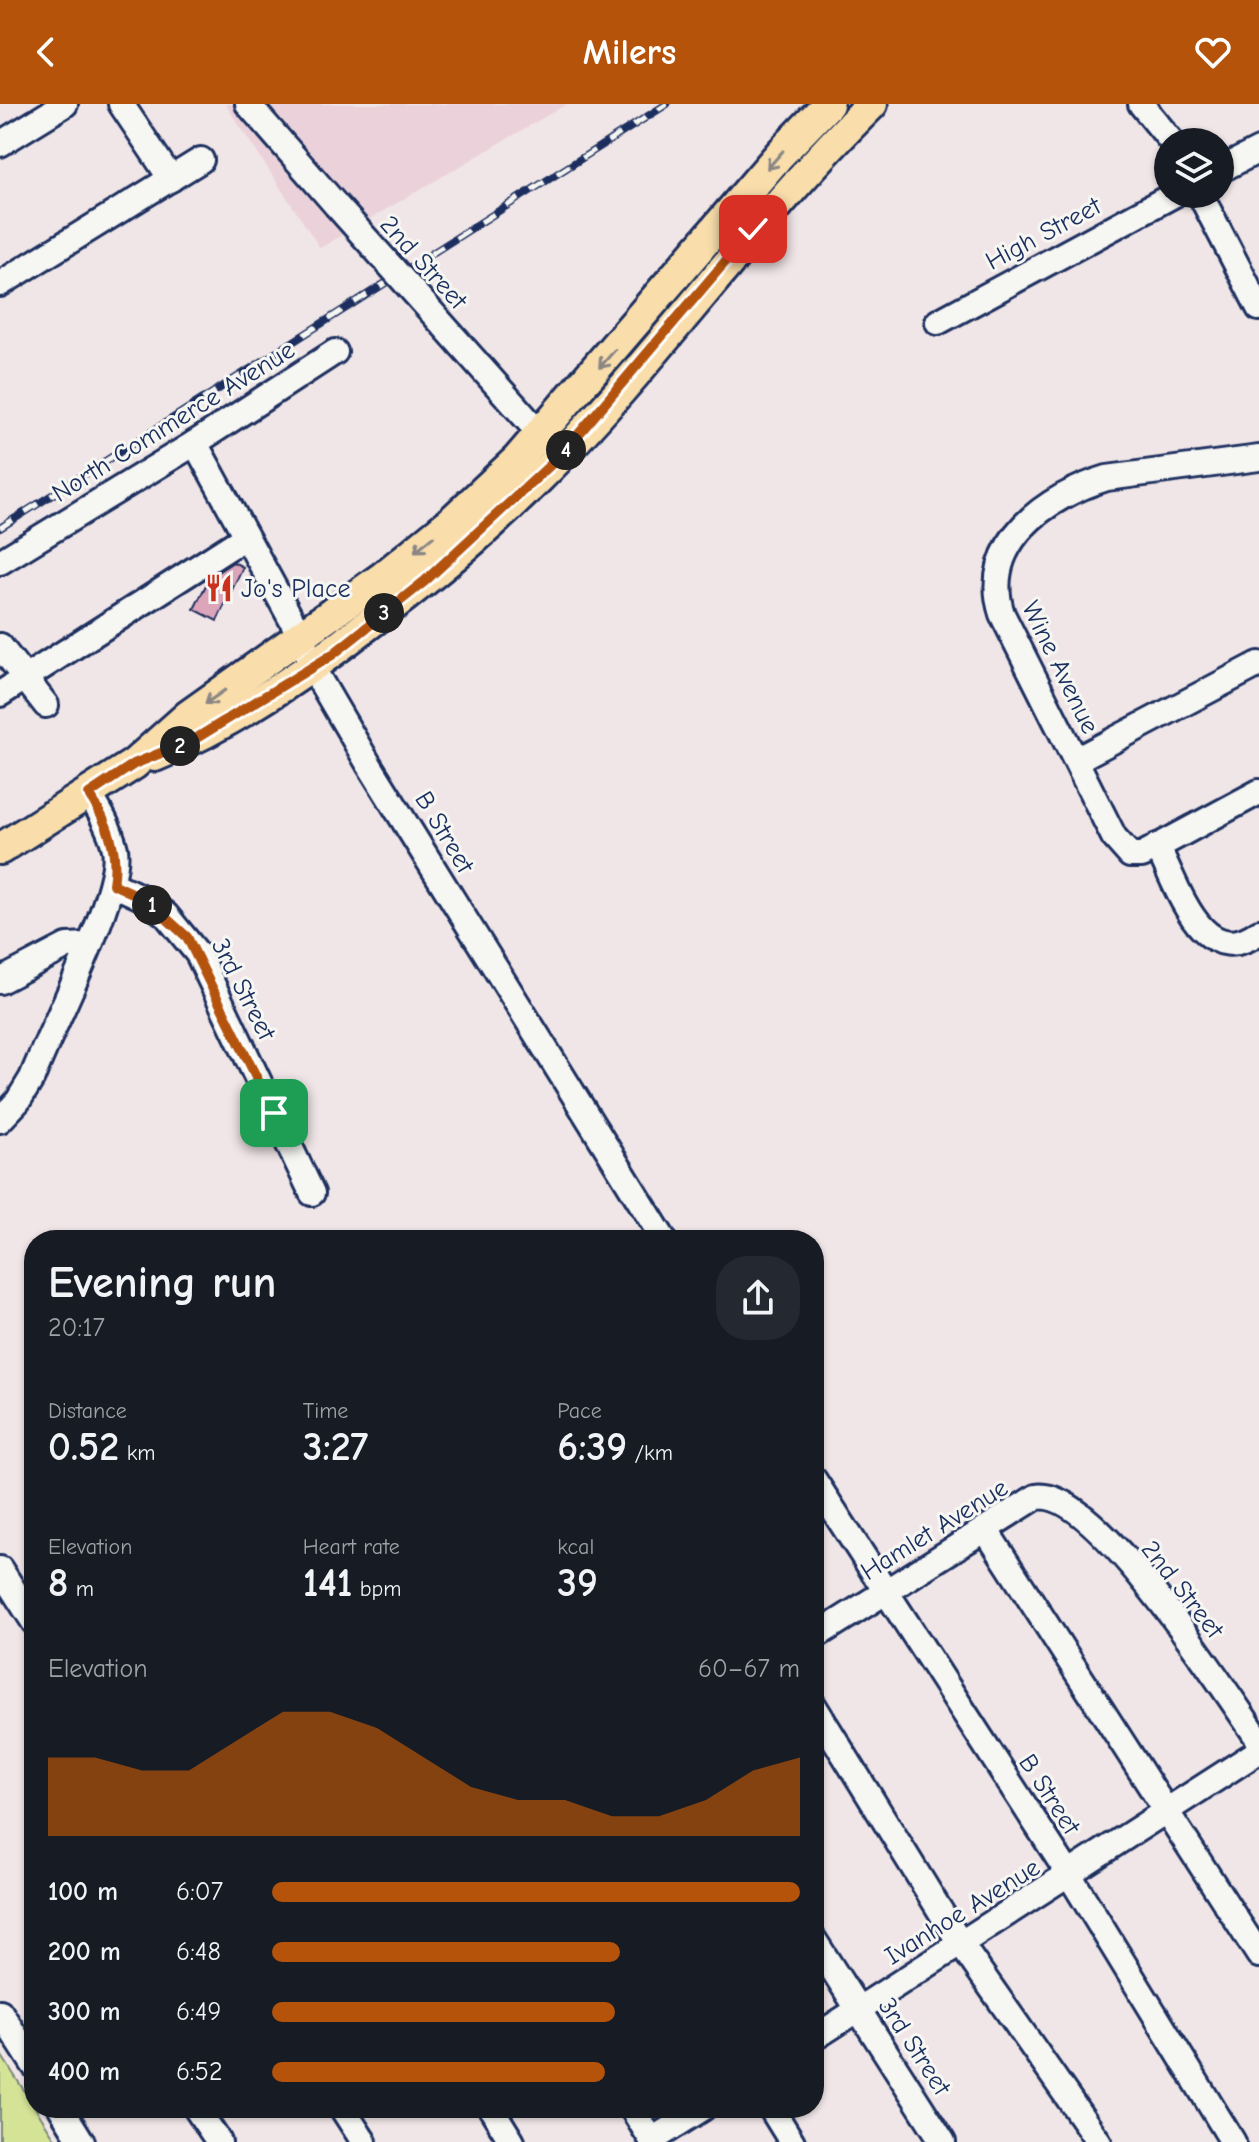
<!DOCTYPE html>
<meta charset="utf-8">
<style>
:root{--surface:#171b24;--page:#242831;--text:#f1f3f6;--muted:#9ea1a6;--accent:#b45309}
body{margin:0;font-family:"Comic Neue",sans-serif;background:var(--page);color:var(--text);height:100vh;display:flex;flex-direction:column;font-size:30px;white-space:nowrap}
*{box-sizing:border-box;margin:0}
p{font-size:26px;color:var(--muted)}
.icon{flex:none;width:44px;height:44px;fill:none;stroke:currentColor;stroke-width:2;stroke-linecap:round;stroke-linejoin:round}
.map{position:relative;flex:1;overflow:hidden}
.drawer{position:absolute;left:24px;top:1126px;width:800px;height:888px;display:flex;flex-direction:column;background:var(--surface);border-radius:32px;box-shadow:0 2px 6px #0004}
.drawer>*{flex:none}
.fabs{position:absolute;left:1154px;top:24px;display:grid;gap:16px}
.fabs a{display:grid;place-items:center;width:80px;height:80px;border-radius:50%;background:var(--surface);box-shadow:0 2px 6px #0004;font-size:40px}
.pin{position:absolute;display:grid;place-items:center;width:68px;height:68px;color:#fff;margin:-34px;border-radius:16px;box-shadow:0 4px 12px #0006}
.km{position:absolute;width:40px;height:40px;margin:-20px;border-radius:50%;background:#222;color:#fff;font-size:22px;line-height:40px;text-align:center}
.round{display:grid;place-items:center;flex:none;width:84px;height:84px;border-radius:32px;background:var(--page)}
.headline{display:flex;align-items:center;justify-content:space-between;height:136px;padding:0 24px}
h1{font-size:44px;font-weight:700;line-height:60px}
.metrics{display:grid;grid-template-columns:repeat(3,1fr);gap:12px;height:136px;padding:8px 24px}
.metrics div{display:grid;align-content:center}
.metrics b{font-size:40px;font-weight:700}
.metrics small{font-size:22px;font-weight:400}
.metrics p{font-size:22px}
.chart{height:224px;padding:16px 24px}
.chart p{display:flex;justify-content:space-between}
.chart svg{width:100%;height:144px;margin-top:8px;fill:var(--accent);opacity:.7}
ul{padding:0 24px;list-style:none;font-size:26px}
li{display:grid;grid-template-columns:128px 96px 1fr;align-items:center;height:60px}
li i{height:20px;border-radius:10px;background:var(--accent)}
header{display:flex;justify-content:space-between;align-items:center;height:104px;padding:0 24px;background:var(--accent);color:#fff;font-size:36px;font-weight:700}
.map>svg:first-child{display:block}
.built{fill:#ebd2da}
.green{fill:#d5e396;stroke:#78897a;stroke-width:2}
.building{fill:#dca5ba;stroke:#1b2f5e;stroke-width:2}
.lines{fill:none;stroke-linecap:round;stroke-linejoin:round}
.minor-casing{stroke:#1b2f5e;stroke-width:30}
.major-casing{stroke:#1b2f5e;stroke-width:36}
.minor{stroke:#f6f6f2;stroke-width:24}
.major{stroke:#f9deab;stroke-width:30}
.rail-casing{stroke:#1b2f5e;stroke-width:8}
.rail{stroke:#f6f6f2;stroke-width:5;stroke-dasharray:15;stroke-linecap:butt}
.minor-bridge-casing{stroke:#1b2f5e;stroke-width:30;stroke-linecap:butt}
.minor-bridge{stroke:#f6f6f2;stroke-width:24}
.oneway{stroke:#8a8684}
.route-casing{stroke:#fff;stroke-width:16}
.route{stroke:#b45309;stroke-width:10}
.labels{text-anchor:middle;stroke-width:6;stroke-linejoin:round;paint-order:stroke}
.street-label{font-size:26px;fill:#1b2f5e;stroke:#f6f6f2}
.poi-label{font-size:26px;fill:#1b2f5e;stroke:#f6f6f2;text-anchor:start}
</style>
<header><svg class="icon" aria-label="back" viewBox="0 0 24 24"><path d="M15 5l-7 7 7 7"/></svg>Milers<svg class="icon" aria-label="heart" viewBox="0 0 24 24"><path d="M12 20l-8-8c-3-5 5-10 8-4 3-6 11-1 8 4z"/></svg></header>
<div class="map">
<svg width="1259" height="2038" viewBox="0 0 1259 2038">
<rect width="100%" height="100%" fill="#f1e6e7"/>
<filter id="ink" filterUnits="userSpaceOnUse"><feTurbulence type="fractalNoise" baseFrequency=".0125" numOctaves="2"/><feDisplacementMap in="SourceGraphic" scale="16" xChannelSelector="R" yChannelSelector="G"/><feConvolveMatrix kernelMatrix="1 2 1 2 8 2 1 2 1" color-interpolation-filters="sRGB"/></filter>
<g filter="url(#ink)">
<!-- built -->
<polygon class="built" points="225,0 567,0 320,144"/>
<!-- green -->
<polygon class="green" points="0,1949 57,2038 0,2038"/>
<!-- building -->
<polygon class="building" points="233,458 243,463 217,517 194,505 210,473"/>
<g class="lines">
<defs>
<g id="minor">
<polyline points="121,0 171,75"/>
<polyline points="248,0 336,101"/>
<polyline points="1141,0 1172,38"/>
<polyline points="0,40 65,0"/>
<polyline points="1220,66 1259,46"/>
<polyline points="1200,90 1259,204"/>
<polyline points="0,180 201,56"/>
<polyline points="428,204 550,341"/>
<polyline points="938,218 1175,90"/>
<polyline points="195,339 301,533 312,563 368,659 664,1136"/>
<path d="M1259,354L1107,374C1047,392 979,439 1002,510L1114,733L1130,751H1142L1259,688"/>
<polyline points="0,458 195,339 335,248"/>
<polyline points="0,542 46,601"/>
<polyline points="0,590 245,433"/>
<polyline points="1076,656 1259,560"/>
<path d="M1157,742C1178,782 1202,869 1259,828"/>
<polyline points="113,780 145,795 166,811 198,850 312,1089"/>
<polyline points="0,877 67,842 88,841"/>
<path d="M0,1016L18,997L32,974C50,926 123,787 115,745C110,724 100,707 89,690"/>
<polyline points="814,1376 1070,1772 1233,2038"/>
<polyline points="985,1425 1259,1851"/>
<polyline points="0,1465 34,1518"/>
<path d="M814,1533L1036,1393C1094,1382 1226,1588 1259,1636"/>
<polyline points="814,1602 960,1839 1099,2038"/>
<polyline points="814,1836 943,2038"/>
<polyline points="0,1908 34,1961"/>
<polyline points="814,1934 1259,1647"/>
<polyline points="61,2004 82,2038"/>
<polyline points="196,2004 219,2038"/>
<polyline points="342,2004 364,2038"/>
<polyline points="491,2004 512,2038"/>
<polyline points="632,2004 653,2038"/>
<polyline points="771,2004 792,2038"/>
<polyline points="652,2036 703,2004"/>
</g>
<g id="major">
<path d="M155,652C231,620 301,573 366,522C426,477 484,429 537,376C656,258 751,119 872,0"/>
<polyline points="0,745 134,660 188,612 383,473 452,417 517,356 780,50 828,0"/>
</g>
</defs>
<!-- minor casing -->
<use href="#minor" class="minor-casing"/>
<!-- major casing -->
<use href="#major" class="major-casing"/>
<!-- minor -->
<use href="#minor" class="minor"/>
<!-- major -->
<use href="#major" class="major"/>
<defs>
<polyline id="rail" points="0,424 667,0"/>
</defs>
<!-- rail casing -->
<use href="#rail" class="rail-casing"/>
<!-- rail -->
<use href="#rail" class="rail"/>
<defs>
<polyline id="minor-bridge" points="336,101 428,204"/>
</defs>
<!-- minor-bridge casing -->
<use href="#minor-bridge" class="minor-bridge-casing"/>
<!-- minor-bridge -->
<use href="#minor-bridge" class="minor-bridge"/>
</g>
<!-- one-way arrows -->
<defs><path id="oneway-shaft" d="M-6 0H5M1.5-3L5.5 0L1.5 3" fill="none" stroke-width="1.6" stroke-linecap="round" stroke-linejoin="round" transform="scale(2)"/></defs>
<g class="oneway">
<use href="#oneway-shaft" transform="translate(775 56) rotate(131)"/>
<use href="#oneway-shaft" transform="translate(607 255) rotate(131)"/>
<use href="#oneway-shaft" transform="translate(424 440) rotate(141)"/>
<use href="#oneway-shaft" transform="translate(215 593) rotate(145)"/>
</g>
</g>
<g class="lines" filter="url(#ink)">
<defs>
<path id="route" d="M274,1009L187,833L145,795L113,780C119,745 107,718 89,690L134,660L195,635L332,551L425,477L560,352L753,125"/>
</defs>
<!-- route casing -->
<use href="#route" class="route-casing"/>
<!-- route -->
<use href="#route" class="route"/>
</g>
<!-- icons -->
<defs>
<symbol id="restaurant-bare" viewBox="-9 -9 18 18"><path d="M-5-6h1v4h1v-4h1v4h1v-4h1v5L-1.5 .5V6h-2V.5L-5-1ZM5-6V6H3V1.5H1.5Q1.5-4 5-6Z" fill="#c8321e" stroke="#f6f6f2" stroke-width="2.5" paint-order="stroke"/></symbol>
</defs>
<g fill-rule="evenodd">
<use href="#restaurant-bare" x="199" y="464" width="40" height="40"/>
</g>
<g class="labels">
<!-- street labels -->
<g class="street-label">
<text transform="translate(1043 129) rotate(-28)" y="9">High Street</text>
<text transform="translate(424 158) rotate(48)" y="9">2nd Street</text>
<text transform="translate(173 317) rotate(-32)" y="9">North Commerce Avenue</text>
<text transform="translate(1061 563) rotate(64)" y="9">Wine Avenue</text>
<text transform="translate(445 728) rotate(59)" y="9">B Street</text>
<text transform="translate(244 885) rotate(63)" y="9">3rd Street</text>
<text transform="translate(934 1425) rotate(-32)" y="9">Hamlet Avenue</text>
<text transform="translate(1183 1485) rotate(52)" y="9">2nd Street</text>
<text transform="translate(1050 1690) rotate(57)" y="9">B Street</text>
<text transform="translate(962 1807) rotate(-32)" y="9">Ivanhoe Avenue</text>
<text transform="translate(915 1942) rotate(57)" y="9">3rd Street</text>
</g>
<!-- poi labels -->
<g class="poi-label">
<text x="241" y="493">Jo's Place</text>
</g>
</g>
</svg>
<div class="fabs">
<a><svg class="icon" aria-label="layers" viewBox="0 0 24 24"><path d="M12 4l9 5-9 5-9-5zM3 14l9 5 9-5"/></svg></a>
</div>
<div class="pin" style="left:274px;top:1009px;background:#1e9e55"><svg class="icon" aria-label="arrive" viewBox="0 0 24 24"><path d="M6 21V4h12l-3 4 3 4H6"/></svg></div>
<div class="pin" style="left:753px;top:125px;background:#d93025"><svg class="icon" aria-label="check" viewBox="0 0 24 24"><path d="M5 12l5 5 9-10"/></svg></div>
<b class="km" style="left:152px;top:801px">1</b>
<b class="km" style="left:180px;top:642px">2</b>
<b class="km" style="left:384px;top:509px">3</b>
<b class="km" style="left:566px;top:346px">4</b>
<section class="drawer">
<div class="headline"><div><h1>Evening run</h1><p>20:17</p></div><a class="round"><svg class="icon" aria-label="share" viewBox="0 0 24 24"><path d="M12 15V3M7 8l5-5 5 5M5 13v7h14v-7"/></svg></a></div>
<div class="metrics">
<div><p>Distance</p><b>0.52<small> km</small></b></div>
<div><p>Time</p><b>3:27</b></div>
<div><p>Pace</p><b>6:39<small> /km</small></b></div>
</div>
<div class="metrics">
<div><p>Elevation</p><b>8<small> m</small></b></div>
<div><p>Heart rate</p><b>141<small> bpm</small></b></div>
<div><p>kcal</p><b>39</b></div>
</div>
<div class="chart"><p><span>Elevation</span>60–67 m</p>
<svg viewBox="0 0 160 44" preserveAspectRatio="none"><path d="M0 44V20L10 20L20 24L30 24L40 15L50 6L60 6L70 11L80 20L90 29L100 33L110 33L120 38L130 38L140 33L150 24L160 20V44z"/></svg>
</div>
<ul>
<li><b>100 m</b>6:07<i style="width:100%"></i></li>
<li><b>200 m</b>6:48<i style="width:66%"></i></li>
<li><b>300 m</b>6:49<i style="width:65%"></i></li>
<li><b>400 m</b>6:52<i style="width:63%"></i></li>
</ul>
</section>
</div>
